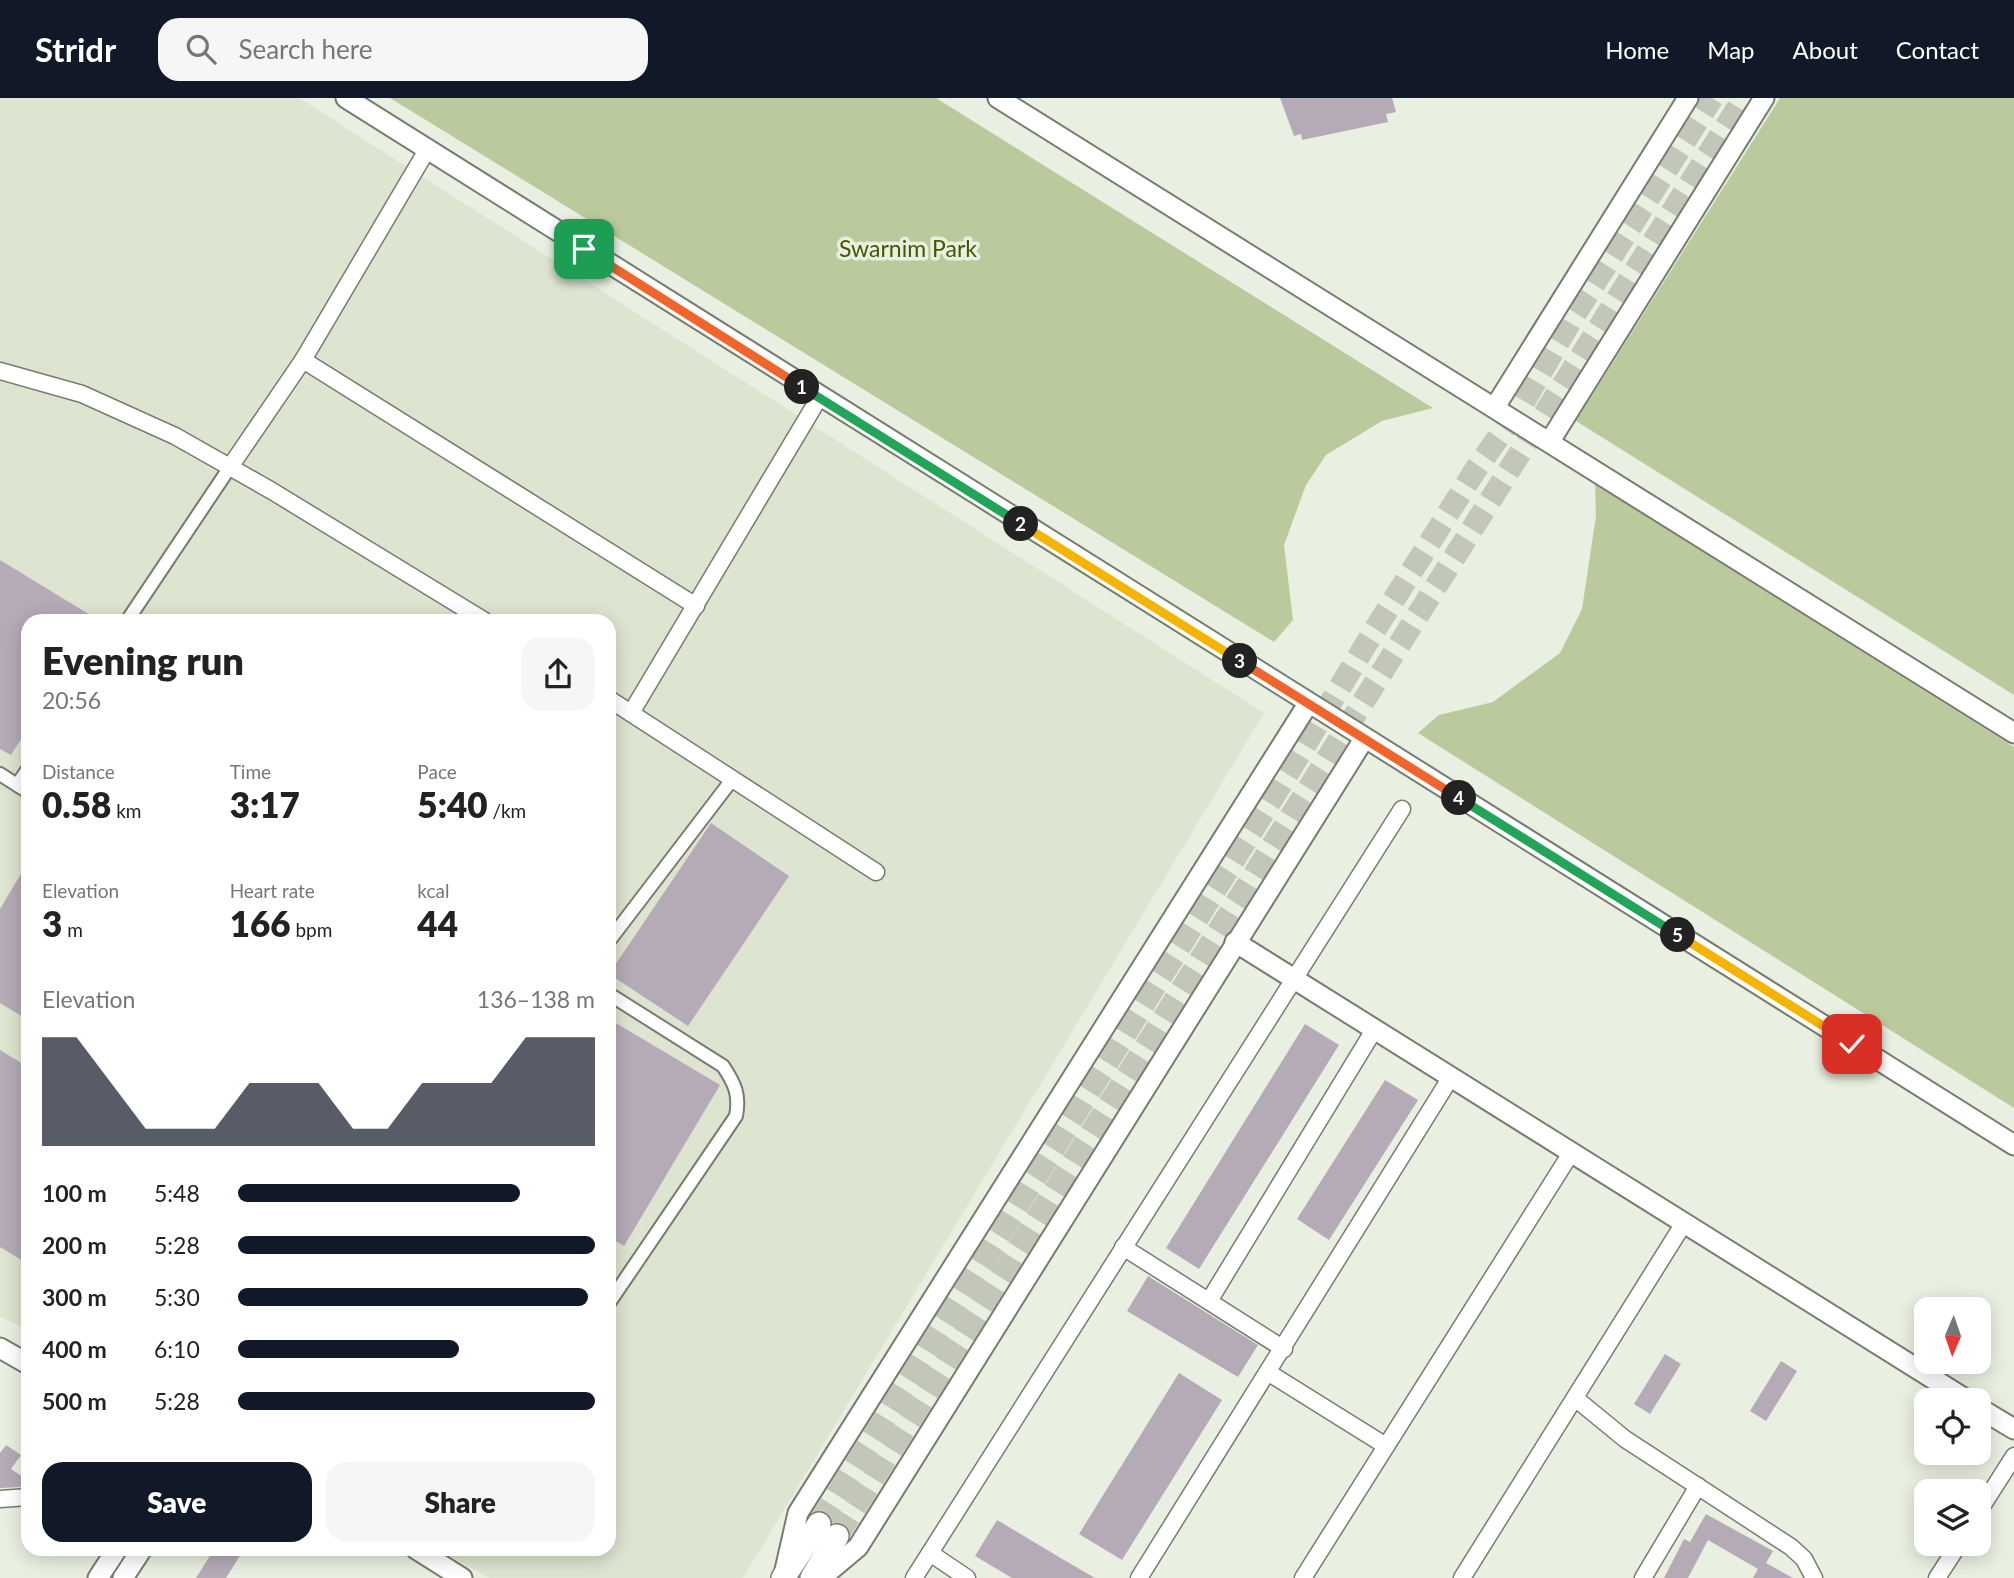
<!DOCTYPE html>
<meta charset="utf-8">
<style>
:root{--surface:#fff;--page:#f6f6f6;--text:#222;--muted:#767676;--accent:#111827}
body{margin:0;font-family:Lato,sans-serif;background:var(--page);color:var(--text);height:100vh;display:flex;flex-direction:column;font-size:26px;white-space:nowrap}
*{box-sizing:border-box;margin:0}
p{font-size:23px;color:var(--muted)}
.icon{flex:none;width:38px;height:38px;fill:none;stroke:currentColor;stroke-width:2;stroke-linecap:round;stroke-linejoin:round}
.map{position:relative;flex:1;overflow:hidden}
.drawer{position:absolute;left:21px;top:516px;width:595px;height:942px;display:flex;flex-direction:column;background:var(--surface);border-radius:21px;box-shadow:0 4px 18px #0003}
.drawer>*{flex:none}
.needle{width:46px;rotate:182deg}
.fabs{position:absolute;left:1914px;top:1199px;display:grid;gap:14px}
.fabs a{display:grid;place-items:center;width:77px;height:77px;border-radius:14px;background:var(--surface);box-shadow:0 4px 18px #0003;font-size:35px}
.pin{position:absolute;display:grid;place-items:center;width:60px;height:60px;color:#fff;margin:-30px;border-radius:14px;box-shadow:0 4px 10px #0006}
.km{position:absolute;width:35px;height:35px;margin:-18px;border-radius:50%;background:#222;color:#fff;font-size:19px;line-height:35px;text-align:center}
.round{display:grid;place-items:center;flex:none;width:74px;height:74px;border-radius:21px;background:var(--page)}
.headline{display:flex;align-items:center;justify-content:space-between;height:119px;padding:0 21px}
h1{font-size:38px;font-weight:800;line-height:52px}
.metrics{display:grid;grid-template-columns:repeat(3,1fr);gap:10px;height:119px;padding:7px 21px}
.metrics div{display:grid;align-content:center}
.metrics b{font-size:35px;font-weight:800}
.metrics small{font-size:19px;font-weight:400}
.metrics p{font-size:19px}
.chart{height:196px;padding:14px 21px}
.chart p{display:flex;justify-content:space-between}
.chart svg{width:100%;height:126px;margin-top:7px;fill:var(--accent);opacity:.7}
.action{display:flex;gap:14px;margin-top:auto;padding:14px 21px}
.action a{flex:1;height:80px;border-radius:21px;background:var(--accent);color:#fff;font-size:28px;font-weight:800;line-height:80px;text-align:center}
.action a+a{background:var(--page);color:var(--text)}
ul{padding:0 21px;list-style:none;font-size:23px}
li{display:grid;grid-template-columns:112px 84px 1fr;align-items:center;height:52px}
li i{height:18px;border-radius:9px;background:var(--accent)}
header{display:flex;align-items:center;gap:42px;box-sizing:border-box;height:98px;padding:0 35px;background:var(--accent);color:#fff}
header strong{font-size:33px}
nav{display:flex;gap:38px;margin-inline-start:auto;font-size:24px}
.search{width:490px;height:63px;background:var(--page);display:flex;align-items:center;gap:18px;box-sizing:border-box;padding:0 24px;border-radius:21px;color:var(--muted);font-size:26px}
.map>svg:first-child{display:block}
.built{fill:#dde4cf}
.green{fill:#bbca9d}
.building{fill:#b5abb6}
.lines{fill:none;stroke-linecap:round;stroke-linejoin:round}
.secondary-tunnel{stroke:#c2c7ba;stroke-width:23;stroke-dasharray:23 11;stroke-linecap:butt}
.pedestrian-casing{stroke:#787c6f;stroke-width:16}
.minor-casing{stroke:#787c6f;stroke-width:19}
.tertiary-casing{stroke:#787c6f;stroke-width:23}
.secondary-casing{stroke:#787c6f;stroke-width:26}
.pedestrian{stroke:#fff;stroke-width:12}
.minor{stroke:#fff;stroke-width:16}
.tertiary{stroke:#fff;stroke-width:19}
.secondary{stroke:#fff;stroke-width:23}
.split-1-casing{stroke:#fff;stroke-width:14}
.split-2-casing{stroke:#fff;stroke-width:14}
.split-3-casing{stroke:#fff;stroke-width:14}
.split-4-casing{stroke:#fff;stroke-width:14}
.split-5-casing{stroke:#fff;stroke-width:14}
.split-6-casing{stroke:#fff;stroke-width:14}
.split-1{stroke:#f0652b;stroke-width:9}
.split-2{stroke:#22a559;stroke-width:9}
.split-3{stroke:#f5b400;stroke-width:9}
.split-4{stroke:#f0652b;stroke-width:9}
.split-5{stroke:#22a559;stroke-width:9}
.split-6{stroke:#f5b400;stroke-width:9}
.labels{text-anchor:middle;stroke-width:7;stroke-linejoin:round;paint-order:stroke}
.park-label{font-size:23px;fill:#445700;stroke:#eaf0e1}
</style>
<header>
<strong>Stridr</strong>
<div class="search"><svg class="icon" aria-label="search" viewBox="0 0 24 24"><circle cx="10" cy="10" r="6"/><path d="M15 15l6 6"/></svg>Search here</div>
<nav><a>Home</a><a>Map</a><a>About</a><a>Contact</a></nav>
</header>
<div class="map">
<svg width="2014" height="1480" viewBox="0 0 2014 1480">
<rect width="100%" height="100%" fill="#eaf0e1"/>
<!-- built -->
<polygon class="built" points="0,0 299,0 1264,615 743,1480 489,1480 438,1451 609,1451 609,523 28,523 28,1232 0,1219"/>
<!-- green -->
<g class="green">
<polygon points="390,0 936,0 1433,310 1382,323 1326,357 1306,387 1284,447 1293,522 1274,544"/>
<polygon points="1780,0 2014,0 2014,597 1576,323"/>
<polygon points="1595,386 2014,649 2014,1010 1418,635 1439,617 1493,604 1560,555 1582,511 1596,418"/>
</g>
<!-- building -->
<g class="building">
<polygon points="1280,0 1392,0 1396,14 1386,16 1388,24 1302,42 1301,36 1294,38"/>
<polygon points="0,462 100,523 28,523 28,630 11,657 0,651"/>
<polygon points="711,725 789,778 688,928 609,876"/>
<polygon points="28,764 28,922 0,905 0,811"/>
<polygon points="609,921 720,987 624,1148 609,1139"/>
<polygon points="1305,926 1339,947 1199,1171 1166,1150"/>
<polygon points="0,952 28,969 28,1166 0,1149"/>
<polygon points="1385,982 1418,1002 1329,1142 1297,1121"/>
<polygon points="1148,1178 1258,1247 1238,1279 1127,1213"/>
<polygon points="1665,1256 1681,1266 1650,1316 1634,1306"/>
<polygon points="1781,1263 1797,1273 1766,1323 1750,1313"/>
<polygon points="1179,1275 1222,1302 1122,1462 1079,1436"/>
<polygon points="6,1347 21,1357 11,1371 26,1381 21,1389 0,1390 0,1355"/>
<polygon points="1706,1416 1773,1453 1766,1465 1793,1480 1753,1480 1758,1471 1708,1442 1688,1480 1664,1480 1684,1441 1690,1444"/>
<polygon points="997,1422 1064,1462 1095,1480 1012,1480 975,1458"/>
<polygon points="214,1451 244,1451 226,1480 196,1480"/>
</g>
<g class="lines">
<!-- secondary-tunnel -->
<g class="secondary-tunnel">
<polyline points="819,1426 1288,675 1374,533 1476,371 1523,305 1570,224 1712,0"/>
<polyline points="837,1438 1744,0"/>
</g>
<defs>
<g id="pedestrian">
<polyline points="127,523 230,369"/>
<polyline points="0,676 28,694"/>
<polyline points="17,687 28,671"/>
<polyline points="609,843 731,683"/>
<path d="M609,896L723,968C735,986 740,997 736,1018L609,1205"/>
</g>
<g id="minor">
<polyline points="303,262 696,508"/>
<polyline points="0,273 82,296 175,338 272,393 485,523"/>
<polyline points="230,369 303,262 427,52"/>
<polyline points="609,601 876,774"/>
<polyline points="631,615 819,300"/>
<polyline points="1123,1149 1284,1251"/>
<polyline points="1209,1203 1374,932"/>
<polyline points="1269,1275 1386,1348"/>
<polyline points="1575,1300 1625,1341 1791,1449 1804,1461 1814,1480"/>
<polyline points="0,1401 28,1399"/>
<polyline points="1979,1413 2014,1358"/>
<polyline points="930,1455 967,1480"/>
<polyline points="914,1480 1402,711"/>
<polyline points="1139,1480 1451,979"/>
<polyline points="1303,1480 1571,1055"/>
<polyline points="1462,1480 1684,1125"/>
<polyline points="1643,1480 1698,1388"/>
<polyline points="1937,1480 1959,1446"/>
</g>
<g id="tertiary">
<polyline points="346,0 2014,1047"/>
<polyline points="998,0 2014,635"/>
<polyline points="1495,309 1688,0"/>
<polyline points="1550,343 1764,0"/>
<polyline points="1235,844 1967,1302"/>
<polyline points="0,1250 28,1266"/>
<polyline points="1979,1310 2014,1331"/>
<polyline points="416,1451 462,1480"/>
<polyline points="785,1472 798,1415 1308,606"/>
<polyline points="98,1480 117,1451"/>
<polyline points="123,1480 142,1451"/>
<polyline points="821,1480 858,1449 1364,641"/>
</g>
<g id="secondary">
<polyline points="783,1480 819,1426"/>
<polyline points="812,1480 837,1438"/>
</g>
</defs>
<!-- pedestrian casing -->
<use href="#pedestrian" class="pedestrian-casing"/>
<!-- minor casing -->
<use href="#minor" class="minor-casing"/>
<!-- tertiary casing -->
<use href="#tertiary" class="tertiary-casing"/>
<!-- secondary casing -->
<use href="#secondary" class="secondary-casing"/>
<!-- pedestrian -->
<use href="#pedestrian" class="pedestrian"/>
<!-- minor -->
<use href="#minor" class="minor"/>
<!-- tertiary -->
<use href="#tertiary" class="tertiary"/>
<!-- secondary -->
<use href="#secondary" class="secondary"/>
</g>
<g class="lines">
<defs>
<polyline id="split-1" points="584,151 802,289"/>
<polyline id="split-2" points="802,289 1021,426"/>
<polyline id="split-3" points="1021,426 1240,563"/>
<polyline id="split-4" points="1240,563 1459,700"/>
<polyline id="split-5" points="1459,700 1678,837"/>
<polyline id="split-6" points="1678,837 1852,946"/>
</defs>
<!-- split-1 casing -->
<use href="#split-1" class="split-1-casing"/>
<!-- split-2 casing -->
<use href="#split-2" class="split-2-casing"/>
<!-- split-3 casing -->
<use href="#split-3" class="split-3-casing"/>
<!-- split-4 casing -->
<use href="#split-4" class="split-4-casing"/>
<!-- split-5 casing -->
<use href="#split-5" class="split-5-casing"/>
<!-- split-6 casing -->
<use href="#split-6" class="split-6-casing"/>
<!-- split-1 -->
<use href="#split-1" class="split-1"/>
<!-- split-2 -->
<use href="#split-2" class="split-2"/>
<!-- split-3 -->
<use href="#split-3" class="split-3"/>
<!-- split-4 -->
<use href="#split-4" class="split-4"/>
<!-- split-5 -->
<use href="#split-5" class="split-5"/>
<!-- split-6 -->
<use href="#split-6" class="split-6"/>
</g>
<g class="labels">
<!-- park labels -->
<g class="park-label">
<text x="908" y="159">Swarnim Park</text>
</g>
</g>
</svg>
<div class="fabs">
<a><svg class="needle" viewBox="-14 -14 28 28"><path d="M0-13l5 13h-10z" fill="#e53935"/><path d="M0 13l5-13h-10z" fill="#767676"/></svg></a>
<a><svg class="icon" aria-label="locate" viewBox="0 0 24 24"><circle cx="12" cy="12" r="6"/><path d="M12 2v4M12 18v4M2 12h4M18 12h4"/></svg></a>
<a><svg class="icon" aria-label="layers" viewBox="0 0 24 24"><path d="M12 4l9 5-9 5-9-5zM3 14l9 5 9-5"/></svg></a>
</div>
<div class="pin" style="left:584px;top:151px;background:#1e9e55"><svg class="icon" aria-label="arrive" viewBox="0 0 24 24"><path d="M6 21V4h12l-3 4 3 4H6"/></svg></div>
<div class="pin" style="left:1852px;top:946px;background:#d93025"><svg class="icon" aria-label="check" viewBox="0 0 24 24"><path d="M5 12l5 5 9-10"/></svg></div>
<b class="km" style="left:802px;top:289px">1</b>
<b class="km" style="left:1021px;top:426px">2</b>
<b class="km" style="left:1240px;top:563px">3</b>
<b class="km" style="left:1459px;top:700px">4</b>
<b class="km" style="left:1678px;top:837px">5</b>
<section class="drawer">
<div class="headline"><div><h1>Evening run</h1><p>20:56</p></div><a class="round"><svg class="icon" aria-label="share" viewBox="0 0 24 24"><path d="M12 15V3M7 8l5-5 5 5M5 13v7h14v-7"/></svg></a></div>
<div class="metrics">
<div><p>Distance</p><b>0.58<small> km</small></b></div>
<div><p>Time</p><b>3:17</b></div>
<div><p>Pace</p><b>5:40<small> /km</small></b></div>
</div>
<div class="metrics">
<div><p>Elevation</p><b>3<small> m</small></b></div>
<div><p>Heart rate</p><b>166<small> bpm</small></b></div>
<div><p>kcal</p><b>44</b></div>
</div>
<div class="chart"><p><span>Elevation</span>136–138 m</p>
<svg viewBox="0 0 160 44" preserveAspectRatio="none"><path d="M0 44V6L10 6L20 22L30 38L40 38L50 38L60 22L70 22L80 22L90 38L100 38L110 22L120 22L130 22L140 6L150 6L160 6V44z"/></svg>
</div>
<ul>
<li><b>100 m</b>5:48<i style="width:79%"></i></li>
<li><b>200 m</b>5:28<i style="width:100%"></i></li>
<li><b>300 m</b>5:30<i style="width:98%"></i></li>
<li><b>400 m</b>6:10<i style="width:62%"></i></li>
<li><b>500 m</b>5:28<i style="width:100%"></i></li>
</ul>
<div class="action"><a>Save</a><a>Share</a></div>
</section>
</div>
